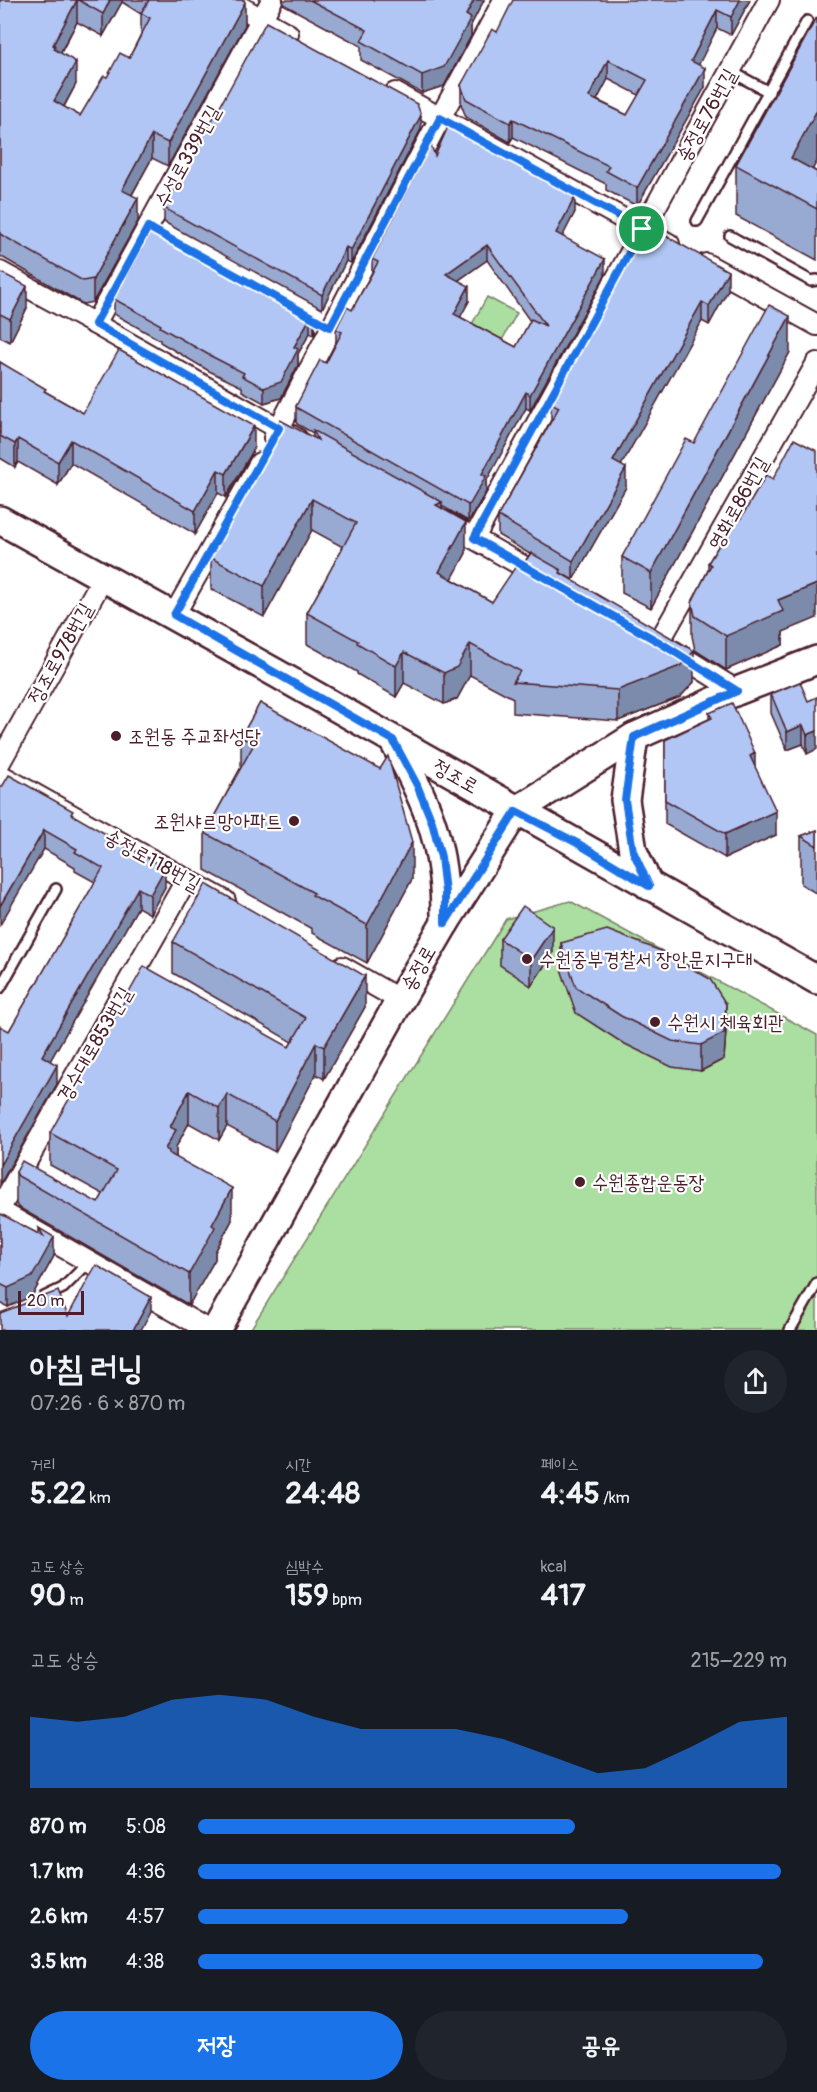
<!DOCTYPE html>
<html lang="ko">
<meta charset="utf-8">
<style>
:root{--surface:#171b24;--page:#20242c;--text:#f1f3f6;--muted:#9ea1a6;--accent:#1a73e8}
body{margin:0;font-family:Pangolin,"Poor Story",sans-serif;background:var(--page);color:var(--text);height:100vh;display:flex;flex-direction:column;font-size:22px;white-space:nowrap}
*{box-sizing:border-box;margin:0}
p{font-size:20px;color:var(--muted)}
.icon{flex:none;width:33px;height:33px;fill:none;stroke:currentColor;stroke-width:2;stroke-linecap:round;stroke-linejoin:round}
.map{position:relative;height:1330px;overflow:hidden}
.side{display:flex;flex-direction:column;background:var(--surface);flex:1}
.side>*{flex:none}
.scale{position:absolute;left:18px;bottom:15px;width:66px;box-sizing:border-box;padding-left:6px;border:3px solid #4a1f2b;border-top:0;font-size:16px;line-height:21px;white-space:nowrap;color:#4a1f2b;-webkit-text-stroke:4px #fff;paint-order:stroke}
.pin{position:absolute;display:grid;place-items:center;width:51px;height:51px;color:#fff;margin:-26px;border:3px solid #fff;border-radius:50%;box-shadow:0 2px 6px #0007}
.round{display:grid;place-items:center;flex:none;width:63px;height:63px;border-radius:32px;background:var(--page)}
.summary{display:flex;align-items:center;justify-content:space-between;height:102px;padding:0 30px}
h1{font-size:33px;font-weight:800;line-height:45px}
.figures{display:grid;grid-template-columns:repeat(3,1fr);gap:9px;height:102px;padding:6px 30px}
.figures div{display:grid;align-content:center}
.figures b{font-size:30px;font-weight:800}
.figures small{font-size:16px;font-weight:400}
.figures p{font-size:16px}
.chart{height:168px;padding:12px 30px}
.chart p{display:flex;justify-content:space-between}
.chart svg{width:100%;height:108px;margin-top:6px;fill:var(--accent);opacity:.7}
.action{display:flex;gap:12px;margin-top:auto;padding:12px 30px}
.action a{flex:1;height:69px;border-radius:36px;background:var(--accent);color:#fff;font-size:24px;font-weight:800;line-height:69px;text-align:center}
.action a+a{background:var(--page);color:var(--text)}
ul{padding:0 30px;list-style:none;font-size:20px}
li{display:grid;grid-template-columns:96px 72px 1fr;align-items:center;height:45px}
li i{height:15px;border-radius:8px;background:var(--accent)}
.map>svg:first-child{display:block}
.green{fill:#abdfa1;stroke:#7a7f66;stroke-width:1.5}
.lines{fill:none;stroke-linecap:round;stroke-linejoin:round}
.lane-casing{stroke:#4a1f2b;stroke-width:14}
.street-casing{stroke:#4a1f2b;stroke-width:24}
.secondary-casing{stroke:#4a1f2b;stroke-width:32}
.lane{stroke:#fff;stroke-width:9}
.street{stroke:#fff;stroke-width:20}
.secondary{stroke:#fff;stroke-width:27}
.wall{fill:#98aad2;stroke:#4a1f2b;stroke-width:1.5;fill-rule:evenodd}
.shaded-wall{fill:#7c8bab;stroke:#4a1f2b;stroke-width:1.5}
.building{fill:#b1c6f4;stroke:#4a1f2b;stroke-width:1.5;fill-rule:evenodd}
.route-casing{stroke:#fff;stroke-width:12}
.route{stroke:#1a73e8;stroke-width:8}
.poi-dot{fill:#4a1f2b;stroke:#fff;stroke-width:2}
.labels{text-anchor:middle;stroke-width:4.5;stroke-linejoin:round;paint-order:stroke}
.street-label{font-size:20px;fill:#4a1f2b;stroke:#fff}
.poi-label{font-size:20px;fill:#4a1f2b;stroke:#fff;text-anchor:start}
</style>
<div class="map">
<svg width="817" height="1330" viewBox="0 0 817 1330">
<rect width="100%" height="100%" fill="#fff"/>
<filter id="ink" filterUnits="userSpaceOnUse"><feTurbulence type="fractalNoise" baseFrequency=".0167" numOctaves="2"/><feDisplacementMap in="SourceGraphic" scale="12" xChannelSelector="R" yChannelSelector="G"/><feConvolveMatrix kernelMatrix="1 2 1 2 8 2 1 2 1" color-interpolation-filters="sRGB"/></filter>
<g filter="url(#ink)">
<!-- green -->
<g class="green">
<polygon points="487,297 517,313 501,342 471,326"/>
<polygon points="570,901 817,1035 817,1330 250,1330 506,919"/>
</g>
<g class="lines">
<defs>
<g id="lane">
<polyline points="730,71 769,92"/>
<polyline points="697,221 807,21"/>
<polyline points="730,236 811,281 817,280"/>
<polyline points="0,988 56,889"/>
<polyline points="44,1297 63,1288 89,1262"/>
<polyline points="790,1330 817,1283"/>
</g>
<g id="street">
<polyline points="228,0 288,34"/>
<polyline points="395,93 669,244"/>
<polyline points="706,264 817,325"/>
<polyline points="0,272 95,324 297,439"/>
<polyline points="95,324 272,0"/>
<polyline points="274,438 440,118 504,0"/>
<polyline points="443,521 546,579"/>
<polyline points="474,538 769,0"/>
<polyline points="174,615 260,463"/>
<polyline points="659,642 817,363"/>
<polyline points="673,651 737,691"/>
<polyline points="0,762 104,576"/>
<polyline points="0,775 225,901"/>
<polyline points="342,967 400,1000"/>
<polyline points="0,1208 187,879"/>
<polyline points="0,1211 208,1330"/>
</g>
<g id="secondary">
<polyline points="0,520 274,672 817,980"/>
<polyline points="634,737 625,800 633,851 649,886"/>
<path d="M393,740C429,806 446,846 445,923"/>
<polyline points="216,1330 400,1000 445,923 516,811 634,737 737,691 817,660"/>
</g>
</defs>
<!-- lane casing -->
<use href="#lane" class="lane-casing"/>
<!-- street casing -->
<use href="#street" class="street-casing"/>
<!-- secondary casing -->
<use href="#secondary" class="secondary-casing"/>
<!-- lane -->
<use href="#lane" class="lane"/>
<!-- street -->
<use href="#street" class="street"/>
<!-- secondary -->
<use href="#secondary" class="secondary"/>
</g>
<!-- wall -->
<g class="wall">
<path d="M0,0H244L245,25L168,166L152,158L132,195L138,221L93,302L83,304L0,256ZM122,2L141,14V34L129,58L107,77L80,116L64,107L76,84L61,53L77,22L103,36Z"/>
<polygon points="283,0 484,0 471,25 471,36 444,86 422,93 361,60 361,46 283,4"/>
<path d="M750,0L731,35L717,28L698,65L705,87L637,206L606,190V184L513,137L510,142L466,117L461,104V85L497,32ZM608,79L639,95L627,115L597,100Z"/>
<polygon points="817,17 817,161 812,169 817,172 817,260 736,216 736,165"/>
<polygon points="421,129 351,263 346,261 322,309 164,222 164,208"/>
<path d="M498,151L575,212L562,236L605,275L530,410L526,408L511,435L486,482V492L470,519L468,521L442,506V508L466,553L452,579L492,602L522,566L530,554L498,535V516L551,421V403L647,229L728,290L709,325L702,321L621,465L626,487L573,580L561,573L694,682L680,697L618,721L513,713V698L470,675L457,699L444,704L404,683L396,697L357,674V672L307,644V613L343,547L312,530L264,617L211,589V558L248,490V478L313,438V433L297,424L296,422V406L326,363L336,344V329L352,310L372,272V259L435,156ZM487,260L530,321L516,347L460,317L469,301L459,280Z"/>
<polygon points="0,272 27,308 10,342 0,337"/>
<polygon points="114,299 315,317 315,332 314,335 310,333 298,354 298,365 281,398 264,403 242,391 242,387 209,371 160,342 160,340 114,314"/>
<polygon points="790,352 651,608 622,593 622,557 694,443"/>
<polygon points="0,362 46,392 83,413 254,449 226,497 218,493 195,534 71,463 58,485 18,462 15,467 0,458"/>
<polygon points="736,517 783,632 783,645 726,670 695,650 692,636 692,602 708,570 708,563"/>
<polygon points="771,694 808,701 807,754 803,744 787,750 771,713"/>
<polygon points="260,703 412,879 367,963 312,933 312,929 205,870 205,833 241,767 241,737"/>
<polygon points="709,713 755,767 776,835 725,858 665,824 665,740 709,719"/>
<polygon points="0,786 73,816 165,887 150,914 138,907 50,1061 57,1084 9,1031 95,882 75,871 75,867 44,849"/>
<polygon points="817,830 817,894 801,884 801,836"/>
<polygon points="500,939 553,953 531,986 500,965"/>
<polygon points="173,942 365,1007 324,1079 316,1074 275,1152 227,1126 219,1140 189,1123 176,1147 176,1157 232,1220 215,1252 215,1259 189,1305 18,1207 16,1204 16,1172 98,1203 103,1194 50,1165 50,1133 289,1047 292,1042 173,973"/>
<polygon points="561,943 726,1030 724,1059 701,1071 672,1067 621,1042 576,1013 561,969"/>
<polygon points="0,1216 39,1234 39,1228 54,1256 32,1296 8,1307 0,1303"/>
</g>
<!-- shaded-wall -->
<g class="shaded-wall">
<polygon points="77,0 77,22 55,62 53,45"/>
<polygon points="110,0 122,0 122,2 103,36 103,14"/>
<polygon points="474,0 484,0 471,25 471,36 444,86 422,93 422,75 466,15"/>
<polygon points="740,0 750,0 731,35 731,17"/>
<polygon points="245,2 245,25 168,166 168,143"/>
<polygon points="717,10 717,28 691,80 691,61"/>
<polygon points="608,60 608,79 589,115 589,97"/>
<polygon points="76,62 76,84 54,124 54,101"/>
<polygon points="705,68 705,87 637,206 637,188"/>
<polygon points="817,110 817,161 797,198 791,158"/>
<polygon points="421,115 421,129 351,263 351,250"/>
<polygon points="513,119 513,137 510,142 510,123"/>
<polygon points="152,135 152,158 122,212 122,190"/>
<polygon points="575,197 575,212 556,249 556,233"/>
<polygon points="138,198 138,221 93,302 93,279"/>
<polygon points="487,245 487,260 446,289 446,274"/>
<polygon points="346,247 346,261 322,309 322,295"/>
<polygon points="605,259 605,275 530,410 530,395"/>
<polygon points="728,271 728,290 709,325 709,306"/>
<polygon points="27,286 27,308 10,342 10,319"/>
<polygon points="469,286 469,301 454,329 454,314"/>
<polygon points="702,302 702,321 613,480 613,461"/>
<polygon points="790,316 790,352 651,608 651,573"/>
<polygon points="315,317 315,332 314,335 314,320"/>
<polygon points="310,318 310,333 298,354 298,365 281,398 264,403 264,388 294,347"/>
<polygon points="526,392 526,408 486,482 486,492 470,519 468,521 468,505 482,474"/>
<polygon points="254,426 254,449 226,497 226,474"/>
<polygon points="18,439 18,462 15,467 15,444"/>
<polygon points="71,440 71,463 58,485 58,462"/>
<polygon points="626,468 626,487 573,580 573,561"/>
<polygon points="218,470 218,493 195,534 195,511"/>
<polygon points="312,499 312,530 264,617 264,586"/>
<polygon points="442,502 442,533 436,505"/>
<polygon points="466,522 466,553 439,603 439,572"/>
<polygon points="817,584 817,618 783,632 783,645 726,670 726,636 778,600"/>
<polygon points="470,644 470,675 457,699 444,704 444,673"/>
<polygon points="694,651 694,682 680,697 618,721 618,690"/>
<polygon points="404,652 404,683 396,697 396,666"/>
<polygon points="803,725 803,744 787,750 787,732"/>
<polygon points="817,731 817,749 807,754 807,735"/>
<polygon points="755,753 755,777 750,756"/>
<polygon points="776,811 776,835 725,858 725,834"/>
<polygon points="44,830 44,849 0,925 0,906"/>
<polygon points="412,842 412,879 367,963 367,925"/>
<polygon points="165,868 165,887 150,914 150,895"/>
<polygon points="138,888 138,907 42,1075 42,1056"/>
<polygon points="553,927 553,953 531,986 531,960"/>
<polygon points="365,976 365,1007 324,1079 324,1047"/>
<polygon points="726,1004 726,1030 724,1059 701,1071 701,1045"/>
<polygon points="316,1043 316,1074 275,1152 275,1121"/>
<polygon points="57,1065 57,1084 0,1184 0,1165"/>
<polygon points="189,1091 189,1123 176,1147 176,1162 165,1149 170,1127"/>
<polygon points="227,1094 227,1126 219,1140 219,1108"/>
<polygon points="232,1188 232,1220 215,1252 215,1259 189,1305 189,1274 212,1225"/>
<polygon points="54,1237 54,1256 32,1296 8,1307 8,1288"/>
<polygon points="151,1297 151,1311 141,1330 133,1330"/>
</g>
<!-- building -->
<g class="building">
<polygon points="0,0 77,0 53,45 55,46 54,49 76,62 54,101 80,116 103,77 104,76 107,77 120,53 129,58 150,18 141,13 149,0 244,0 245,2 168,143 152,135 122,190 138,198 93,279 83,281 0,234"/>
<polygon points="78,0 110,0 103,14"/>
<polygon points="310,0 474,0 466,15 471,18 444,67 422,75 361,41 367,30"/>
<path d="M513,0H740L731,17L717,10L691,61L705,68L637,188L606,171L609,166L513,119L510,123L466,99L461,85L492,29L497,32ZM608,60L647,80L627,115L589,97Z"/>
<polygon points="817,17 817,110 791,158 817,172 817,209 736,165"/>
<polygon points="266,22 417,104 421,115 351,250 346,247 322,295 164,208"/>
<path d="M450,122L498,147L496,150L575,197L556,233L605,259L530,395L526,392L482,474L486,476L470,504L468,505L297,408L296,406L320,360L326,363L342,332L336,329L347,307L352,310L378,262L372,259L431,145L435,156ZM487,245L546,326L531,319L516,347L454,314L469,286L446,274Z"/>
<polygon points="650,227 728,271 709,306 702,302 613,461 626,468 573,561 498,516 559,407 551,403 647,229"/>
<polygon points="153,228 315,317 314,320 310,318 294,347 298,349 281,382 264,388 242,376 244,373 209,355 160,327 161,325 114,299"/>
<polygon points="0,272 27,286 10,319 0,314"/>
<polygon points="769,305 790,316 651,573 622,557 686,439 694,443"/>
<polygon points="119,350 254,426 226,474 218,470 195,511 71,440 58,462 18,439 15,444 0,436 0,362 46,389 44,391 83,413"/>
<polygon points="280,420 318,440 313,430 442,502 436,505 466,522 439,572 492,602 518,563 522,566 531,553 561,570 560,573 694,651 680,666 618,690 513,682 520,671 470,644 457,667 444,673 404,652 396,666 357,643 358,641 307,613 356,523 312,499 264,586 211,558 253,480 248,478"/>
<polygon points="794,439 817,451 817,584 778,600 783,611 726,636 695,616 692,602 711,565 708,563 736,517 740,520 766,475 773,479"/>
<polygon points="800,682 808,701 817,697 817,731 807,735 803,725 787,732 771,694"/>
<polygon points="260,703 380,769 388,756 412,842 367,925 312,895 314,893 205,833 254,744 241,737"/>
<polygon points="732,703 755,753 750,756 776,811 725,834 665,800 665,740 712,718 709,713"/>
<polygon points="9,775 73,811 71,814 165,868 150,895 138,888 42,1056 57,1065 0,1165 0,1026 9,1031 103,868 75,852 77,849 44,830 0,906 0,786 2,787"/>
<polygon points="817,830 817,846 801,836"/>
<polygon points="206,884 365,976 324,1047 316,1043 275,1121 227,1094 219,1108 189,1091 170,1127 176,1130 165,1149 169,1151 168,1153 232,1188 212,1225 215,1227 189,1274 18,1176 16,1172 22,1161 98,1203 117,1170 50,1133 144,966 289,1047 306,1018 173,942"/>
<polygon points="523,906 553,927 531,960 500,939"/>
<polygon points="607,930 661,951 710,979 726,1004 724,1033 701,1045 672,1041 621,1016 576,987 561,943"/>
<polygon points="1,1214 44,1237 39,1228 54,1237 32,1277 8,1288 0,1284 0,1216"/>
<polygon points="96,1265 151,1297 133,1330 0,1330 0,1313 58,1291 68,1316"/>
</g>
</g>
<g class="lines" filter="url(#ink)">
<defs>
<polygon id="route" points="440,118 642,229 474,538 659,642 737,691 634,737 625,800 633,851 649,886 577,843 516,811 445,923 445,892 441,857 432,822 417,785 393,740 174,615 279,428 95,324 148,227 330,327"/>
</defs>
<!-- route casing -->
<use href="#route" class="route-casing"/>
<!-- route -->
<use href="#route" class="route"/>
</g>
<!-- markers -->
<g class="poi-dot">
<circle cx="116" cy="736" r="6"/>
<circle cx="294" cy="821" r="6"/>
<circle cx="527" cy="959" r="6"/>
<circle cx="655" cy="1022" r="6"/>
<circle cx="580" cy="1182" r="6"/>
</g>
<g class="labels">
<!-- street labels -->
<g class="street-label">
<text transform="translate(706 115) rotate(-61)" y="7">송정로76번길</text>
<text transform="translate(187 156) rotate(-61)" y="7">수성로339번길</text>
<text transform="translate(738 503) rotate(-61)" y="7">영화로86번길</text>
<text transform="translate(60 653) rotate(-61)" y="7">정조로978번길</text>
<text transform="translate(456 776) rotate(30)" y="7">정조로</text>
<text transform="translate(153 860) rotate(29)" y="7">송정로118번길</text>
<text transform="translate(418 968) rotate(-60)" y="7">송정로</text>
<text transform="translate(94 1044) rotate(-60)" y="7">경수대로853번길</text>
</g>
<!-- poi labels -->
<g class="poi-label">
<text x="128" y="743">조원동 주교좌성당</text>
<text x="282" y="828" text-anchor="end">조원샤르망아파트</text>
<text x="539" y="966">수원중부경찰서 장안문지구대</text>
<text x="667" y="1029">수원시 체육회관</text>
<text x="592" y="1189">수원종합운동장</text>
</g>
</g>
</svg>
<div class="scale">20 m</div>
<div class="pin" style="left:642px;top:229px;background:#1e9e55"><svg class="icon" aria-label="arrive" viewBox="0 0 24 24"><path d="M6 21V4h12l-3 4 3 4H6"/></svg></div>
</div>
<section class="side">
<div class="summary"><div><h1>아침 러닝</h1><p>07:26 · 6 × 870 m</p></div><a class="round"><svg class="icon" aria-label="share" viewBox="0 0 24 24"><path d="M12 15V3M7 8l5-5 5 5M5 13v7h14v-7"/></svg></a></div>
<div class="figures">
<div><p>거리</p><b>5.22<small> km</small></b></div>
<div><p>시간</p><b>24:48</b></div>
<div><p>페이스</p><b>4:45<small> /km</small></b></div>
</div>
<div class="figures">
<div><p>고도 상승</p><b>90<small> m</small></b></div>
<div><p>심박수</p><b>159<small> bpm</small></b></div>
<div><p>kcal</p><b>417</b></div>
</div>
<div class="chart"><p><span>고도 상승</span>215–229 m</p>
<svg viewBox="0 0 160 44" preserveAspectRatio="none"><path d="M0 44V15L10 17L20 15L30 8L40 6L50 8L60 15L70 20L80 20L90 20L100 24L110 31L120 38L130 36L140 27L150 17L160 15V44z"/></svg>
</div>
<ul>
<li><b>870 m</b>5:08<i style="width:64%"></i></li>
<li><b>1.7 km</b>4:36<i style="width:99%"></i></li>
<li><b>2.6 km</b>4:57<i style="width:73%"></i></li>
<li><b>3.5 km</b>4:38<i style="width:96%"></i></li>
</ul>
<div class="action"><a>저장</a><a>공유</a></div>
</section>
